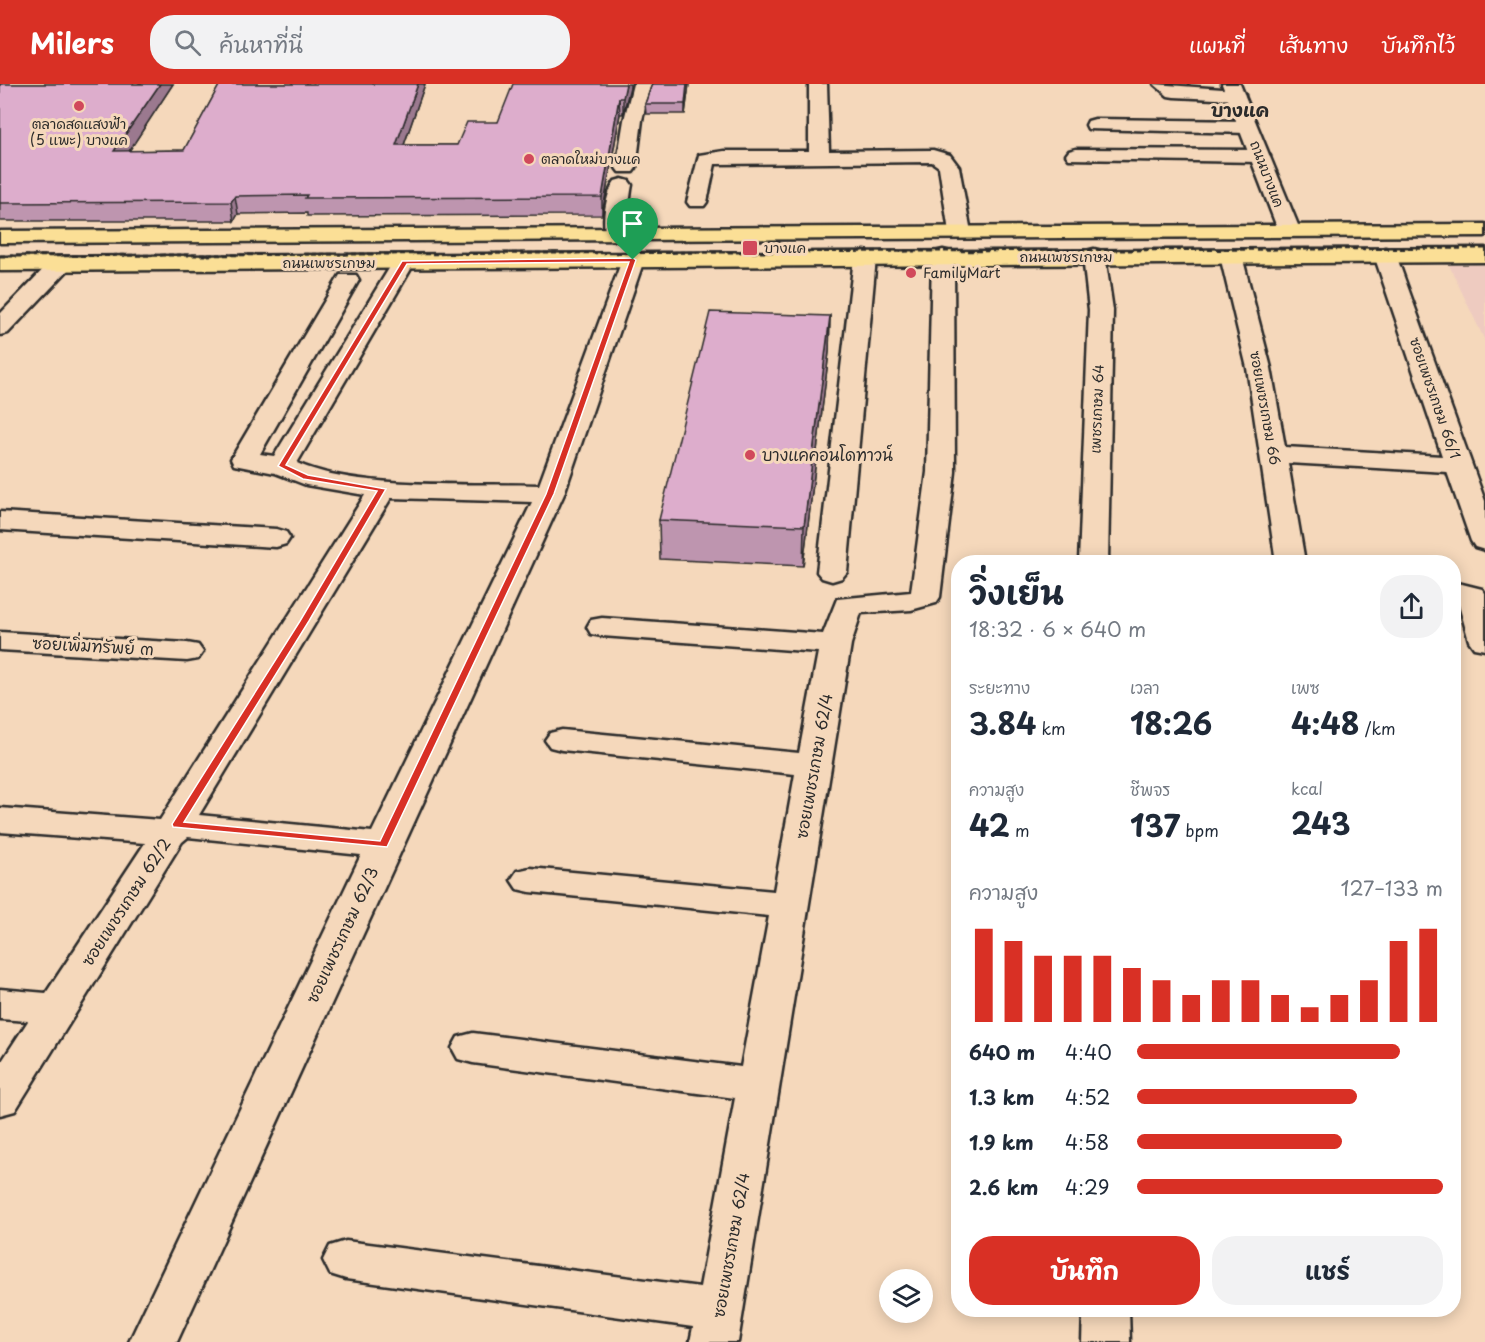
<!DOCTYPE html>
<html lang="th">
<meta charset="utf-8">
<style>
:root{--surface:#fff;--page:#f2f2f3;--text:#1f2937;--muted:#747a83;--accent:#d93025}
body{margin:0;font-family:"Playpen Sans","Playpen Sans Thai",sans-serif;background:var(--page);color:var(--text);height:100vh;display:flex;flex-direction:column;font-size:22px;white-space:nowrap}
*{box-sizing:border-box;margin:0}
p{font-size:20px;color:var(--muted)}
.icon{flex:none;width:33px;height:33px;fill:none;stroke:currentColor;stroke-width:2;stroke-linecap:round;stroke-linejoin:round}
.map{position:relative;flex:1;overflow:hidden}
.sheet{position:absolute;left:951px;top:471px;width:510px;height:762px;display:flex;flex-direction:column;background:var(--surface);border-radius:24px;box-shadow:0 3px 15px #0003}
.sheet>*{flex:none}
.controls{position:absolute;left:879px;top:1185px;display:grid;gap:12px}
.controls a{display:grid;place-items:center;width:54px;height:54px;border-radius:50%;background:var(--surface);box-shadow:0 3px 15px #0003;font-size:30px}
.pin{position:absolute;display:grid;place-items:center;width:51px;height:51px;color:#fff;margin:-62px -26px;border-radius:50% 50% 50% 0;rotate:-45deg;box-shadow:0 0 6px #0007}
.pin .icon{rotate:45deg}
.round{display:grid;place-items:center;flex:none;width:63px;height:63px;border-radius:24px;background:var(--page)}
.headline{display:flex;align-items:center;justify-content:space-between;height:102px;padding:0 18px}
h1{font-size:33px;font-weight:700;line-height:45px}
.stats{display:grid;grid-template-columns:repeat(3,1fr);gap:9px;height:102px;padding:6px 18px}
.stats div{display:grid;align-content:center}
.stats b{font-size:30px;font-weight:700}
.stats small{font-size:16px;font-weight:400}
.stats p{font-size:16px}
.chart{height:168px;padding:12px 18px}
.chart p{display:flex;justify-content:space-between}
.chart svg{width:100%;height:108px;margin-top:6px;stroke:var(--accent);stroke-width:6}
.button{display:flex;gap:12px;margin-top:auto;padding:12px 18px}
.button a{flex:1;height:69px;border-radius:24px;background:var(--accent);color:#fff;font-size:24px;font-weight:700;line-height:69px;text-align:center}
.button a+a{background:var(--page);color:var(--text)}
ul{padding:0 18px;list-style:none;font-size:20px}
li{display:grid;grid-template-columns:96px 72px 1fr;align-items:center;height:45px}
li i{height:15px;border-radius:8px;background:var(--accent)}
header{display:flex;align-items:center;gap:36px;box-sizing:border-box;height:84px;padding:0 30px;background:var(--accent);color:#fff}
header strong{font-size:28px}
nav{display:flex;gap:33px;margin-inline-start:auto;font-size:21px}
.search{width:420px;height:54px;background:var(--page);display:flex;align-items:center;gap:15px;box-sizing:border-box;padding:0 21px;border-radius:24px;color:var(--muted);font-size:22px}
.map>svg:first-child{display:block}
.built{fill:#eecbc0}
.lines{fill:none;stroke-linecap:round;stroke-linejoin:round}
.street-casing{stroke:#2b2b2b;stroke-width:5}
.secondary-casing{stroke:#2b2b2b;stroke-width:5}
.primary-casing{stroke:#2b2b2b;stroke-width:5}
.street{fill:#f5d8bb;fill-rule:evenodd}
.secondary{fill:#f5d8bb;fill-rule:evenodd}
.primary{fill:#fbdf96;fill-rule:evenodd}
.rail{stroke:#2b2b2b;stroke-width:3;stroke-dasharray:5 3;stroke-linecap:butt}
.wall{fill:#be95af;stroke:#2b2b2b;stroke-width:1.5}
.shaded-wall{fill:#9b798f;stroke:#2b2b2b;stroke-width:1.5}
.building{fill:#ddadcc;stroke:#2b2b2b;stroke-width:1.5}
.route{fill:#d93025;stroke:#fff;stroke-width:1.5;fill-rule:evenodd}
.poi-dot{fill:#d1495b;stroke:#f5d8bb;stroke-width:2}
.labels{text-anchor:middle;stroke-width:6;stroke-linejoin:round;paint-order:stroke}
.far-poi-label{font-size:14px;fill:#2b2b2b;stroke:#f5d8bb;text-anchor:start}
.far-street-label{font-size:14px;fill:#2b2b2b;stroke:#f5d8bb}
.poi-label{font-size:16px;fill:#2b2b2b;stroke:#f5d8bb;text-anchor:start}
.street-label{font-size:16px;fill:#2b2b2b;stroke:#f5d8bb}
.far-district-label{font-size:18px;font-weight:bold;fill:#2b2b2b;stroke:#f5d8bb}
</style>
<header>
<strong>Milers</strong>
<div class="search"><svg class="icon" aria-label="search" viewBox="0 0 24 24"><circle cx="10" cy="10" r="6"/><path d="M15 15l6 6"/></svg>ค้นหาที่นี่</div>
<nav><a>แผนที่</a><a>เส้นทาง</a><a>บันทึกไว้</a></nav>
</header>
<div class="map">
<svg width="1485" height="1258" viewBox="0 0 1485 1258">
<rect width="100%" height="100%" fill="#f5d8bb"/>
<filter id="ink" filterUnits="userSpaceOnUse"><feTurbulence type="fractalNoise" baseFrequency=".0167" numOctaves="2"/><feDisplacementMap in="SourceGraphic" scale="12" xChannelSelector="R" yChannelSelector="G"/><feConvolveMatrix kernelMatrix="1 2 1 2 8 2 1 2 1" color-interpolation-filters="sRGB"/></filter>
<g filter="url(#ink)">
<!-- built -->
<polygon class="built" points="1449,181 1485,181 1485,257"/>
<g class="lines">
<defs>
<g id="street">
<polygon points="633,0 651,0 642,36 636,84 633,88 619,88 616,84 624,36"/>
<polygon points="809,0 827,0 829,67 933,66 950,71 959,83 971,148 968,153 952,153 949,148 939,83 932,78 715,80 707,118 704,122 690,122 687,118 699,71 724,67 809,67"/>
<polygon points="1154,0 1236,6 1245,11 1236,16 1174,13 1168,12"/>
<polygon points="1095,35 1248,37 1257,43 1248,49 1088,45 1086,41 1088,37"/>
<polygon points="1076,65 1260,66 1270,72 1260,78 1069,75 1066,71 1069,67"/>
<path d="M622,95L629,97L632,101C629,113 628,148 624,155H608C600,142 606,109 615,97Z"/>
<polygon points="1385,164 1393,166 1396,171 1485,417 1485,466 1475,463 1471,457 1447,388 1288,379 1305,478 1276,478 1247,284 1220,172 1223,167 1239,167 1242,172 1271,284 1285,363 1442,372 1374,171 1377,166"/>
<polygon points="1094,165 1102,167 1105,172 1113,226 1108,478 1079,478 1089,226 1083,172 1086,167"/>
<polygon points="943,166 951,168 954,173 955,388 940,513 936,519 911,526 861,529 851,560 738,1258 690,1258 693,1243 346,1195 330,1190 323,1176 330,1162 346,1157 700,1203 735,1014 473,979 458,975 452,964 458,953 473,949 741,983 769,832 530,808 517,805 511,796 517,787 530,784 774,807 795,690 562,666 550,663 545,656 550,649 562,646 799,669 818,568 602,552 591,550 587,543 591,536 602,534 823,550 837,515 911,508 927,388 932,173 935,168"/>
<polygon points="865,167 873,169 876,174 847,488 842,494 832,497 822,494 817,488 854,174 857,169"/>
<path d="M633,169L641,171L644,176L564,410L177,1258H129L361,771L188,753L182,758L15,1027L0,1031V980L28,937L0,935V905L46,909L145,759L0,748V724L160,736L365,411L306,401L275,389L234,381L231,375L340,191H356L359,196L260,370L274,372L393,178L396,173H412L415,178L297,379C356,406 472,399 539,401L622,176L625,171ZM391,414L532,418L372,748L199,731Z"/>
<polygon points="61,173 69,175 72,180 69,185 8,249 0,251 0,230 53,175"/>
<polygon points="0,428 276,445 286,448 290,454 286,460 276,463 0,446"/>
<polygon points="1454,498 1482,505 1485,509 1485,566 1474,564 1469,557 1458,517 1454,516"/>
<polygon points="0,548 187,559 198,561 203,568 198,575 187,577 0,566"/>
<polygon points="1083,1226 1129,1226 1130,1258 1082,1258"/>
</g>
<polygon id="secondary" points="1222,0 1240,0 1300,146 1297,151 1281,151 1278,146"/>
<g id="primary">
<polygon points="1485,140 1485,152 0,159 0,147"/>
<polygon points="1485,164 1485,178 0,187 0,173"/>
</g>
</defs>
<!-- street casing -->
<use href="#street" class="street-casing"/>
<!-- secondary casing -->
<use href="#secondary" class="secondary-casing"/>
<!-- primary casing -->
<use href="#primary" class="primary-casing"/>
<!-- street -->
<use href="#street" class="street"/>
<!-- secondary -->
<use href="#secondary" class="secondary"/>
<!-- primary -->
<use href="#primary" class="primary"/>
<!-- rail -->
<polyline class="rail" points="0,172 1485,164"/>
</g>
<!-- wall -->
<g class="wall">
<polygon points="0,0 173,0 129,67 184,66 220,0 425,0 404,61 457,61 498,38 630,3 623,30 620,30 602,131 307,132 307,129 238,130 234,137 0,137"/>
<polygon points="652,0 689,0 685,30 646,30 645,20"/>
<polygon points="830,232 829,268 803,482 660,475 659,436"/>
</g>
<!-- shaded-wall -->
<g class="shaded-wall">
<polygon points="160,0 173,0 118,84 114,67"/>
<polygon points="418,0 425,0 398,78 396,61"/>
<polygon points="626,0 630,0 630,3 623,30 623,14"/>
<polygon points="687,0 689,0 685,30 685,20"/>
<polygon points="619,14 620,30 602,131 602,113"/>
<polygon points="235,112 238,130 234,137 231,118"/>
<polygon points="830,232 829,268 803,482 804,442"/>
</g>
<!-- building -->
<g class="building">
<polygon points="0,0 160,0 114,67 184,66 220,0 418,0 396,61 457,61 467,38 498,38 513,0 626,0 623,14 619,14 602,113 305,114 307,111 235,112 231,118 0,119"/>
<polygon points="652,0 687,0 685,20 645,20"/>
<polygon points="710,228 830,232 804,442 659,436"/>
</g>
</g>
<!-- route -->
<path class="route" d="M633,174L636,176L554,410L387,763L173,743L172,740L300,537L377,407L303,395L278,382L402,177ZM629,178L546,410L380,757L184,738L309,537L386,405L308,391L286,381L407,180Z"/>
<!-- markers -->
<g class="poi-dot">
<circle cx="79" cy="22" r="6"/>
<circle cx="529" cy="75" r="6"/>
<rect x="742" y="156" width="16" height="16" rx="3"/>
<circle cx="911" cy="189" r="6"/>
<circle cx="750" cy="371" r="6"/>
</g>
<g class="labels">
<!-- far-poi labels -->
<g class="far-poi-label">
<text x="79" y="45" text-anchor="middle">ตลาดสดแสงฟ้า<tspan x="79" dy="16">(5 แพะ) บางแค</tspan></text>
<text x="541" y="80">ตลาดใหม่บางแค</text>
<text x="764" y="169">บางแค</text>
<text x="923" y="194">FamilyMart</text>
</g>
<!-- far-street labels -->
<g class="far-street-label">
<text transform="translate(1267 90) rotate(69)" y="5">ถนนบางแค</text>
<text x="1066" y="178">ถนนเพชรเกษม</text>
<text x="329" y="184">ถนนเพชรเกษม</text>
<text transform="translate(1435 314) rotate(71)" y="5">ซอยเพชรเกษม 66/1</text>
<text transform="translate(1265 324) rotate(80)" y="5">ซอยเพชรเกษม 66</text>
<text transform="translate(1097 325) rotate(-88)" y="5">เพชรเกษม 64</text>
</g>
<!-- poi labels -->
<g class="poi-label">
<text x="762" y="377">บางแคคอนโดทาวน์</text>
</g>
<!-- street labels -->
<g class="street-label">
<text transform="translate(93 562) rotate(3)" y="6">ซอยเพิ่มทรัพย์ ๓</text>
<text transform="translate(814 682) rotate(-80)" y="6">ซอยเพชรเกษม 62/4</text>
<text transform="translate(126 818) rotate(-57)" y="6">ซอยเพชรเกษม 62/2</text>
<text transform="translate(342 851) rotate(-65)" y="6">ซอยเพชรเกษม 62/3</text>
<text transform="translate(731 1161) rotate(-80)" y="6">ซอยเพชรเกษม 62/4</text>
</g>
<!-- far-district labels -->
<g class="far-district-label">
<text x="1240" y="33">บางแค</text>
</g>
</g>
</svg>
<div class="controls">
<a><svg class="icon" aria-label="layers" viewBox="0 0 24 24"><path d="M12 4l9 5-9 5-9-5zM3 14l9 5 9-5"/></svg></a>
</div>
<div class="pin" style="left:633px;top:176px;background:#1e9e55"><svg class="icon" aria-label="arrive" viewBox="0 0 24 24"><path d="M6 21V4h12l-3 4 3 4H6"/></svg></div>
<section class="sheet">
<div class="headline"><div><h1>วิ่งเย็น</h1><p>18:32 · 6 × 640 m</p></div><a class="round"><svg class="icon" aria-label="share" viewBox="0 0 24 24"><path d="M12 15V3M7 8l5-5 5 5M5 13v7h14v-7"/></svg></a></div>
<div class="stats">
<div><p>ระยะทาง</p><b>3.84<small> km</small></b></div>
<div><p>เวลา</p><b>18:26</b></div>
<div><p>เพซ</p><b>4:48<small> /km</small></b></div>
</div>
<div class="stats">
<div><p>ความสูง</p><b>42<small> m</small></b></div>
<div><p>ชีพจร</p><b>137<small> bpm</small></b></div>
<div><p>kcal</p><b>243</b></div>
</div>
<div class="chart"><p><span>ความสูง</span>127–133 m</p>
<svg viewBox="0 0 160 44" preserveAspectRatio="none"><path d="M5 44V6M15 44V11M25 44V17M35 44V17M45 44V17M55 44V22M65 44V27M75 44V33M85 44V27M95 44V27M105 44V33M115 44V38M125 44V33M135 44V27M145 44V11M155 44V6"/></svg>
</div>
<ul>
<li><b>640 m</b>4:40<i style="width:86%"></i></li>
<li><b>1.3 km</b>4:52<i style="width:72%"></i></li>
<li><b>1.9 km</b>4:58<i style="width:67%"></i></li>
<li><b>2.6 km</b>4:29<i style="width:100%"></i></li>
</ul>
<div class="button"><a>บันทึก</a><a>แชร์</a></div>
</section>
</div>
